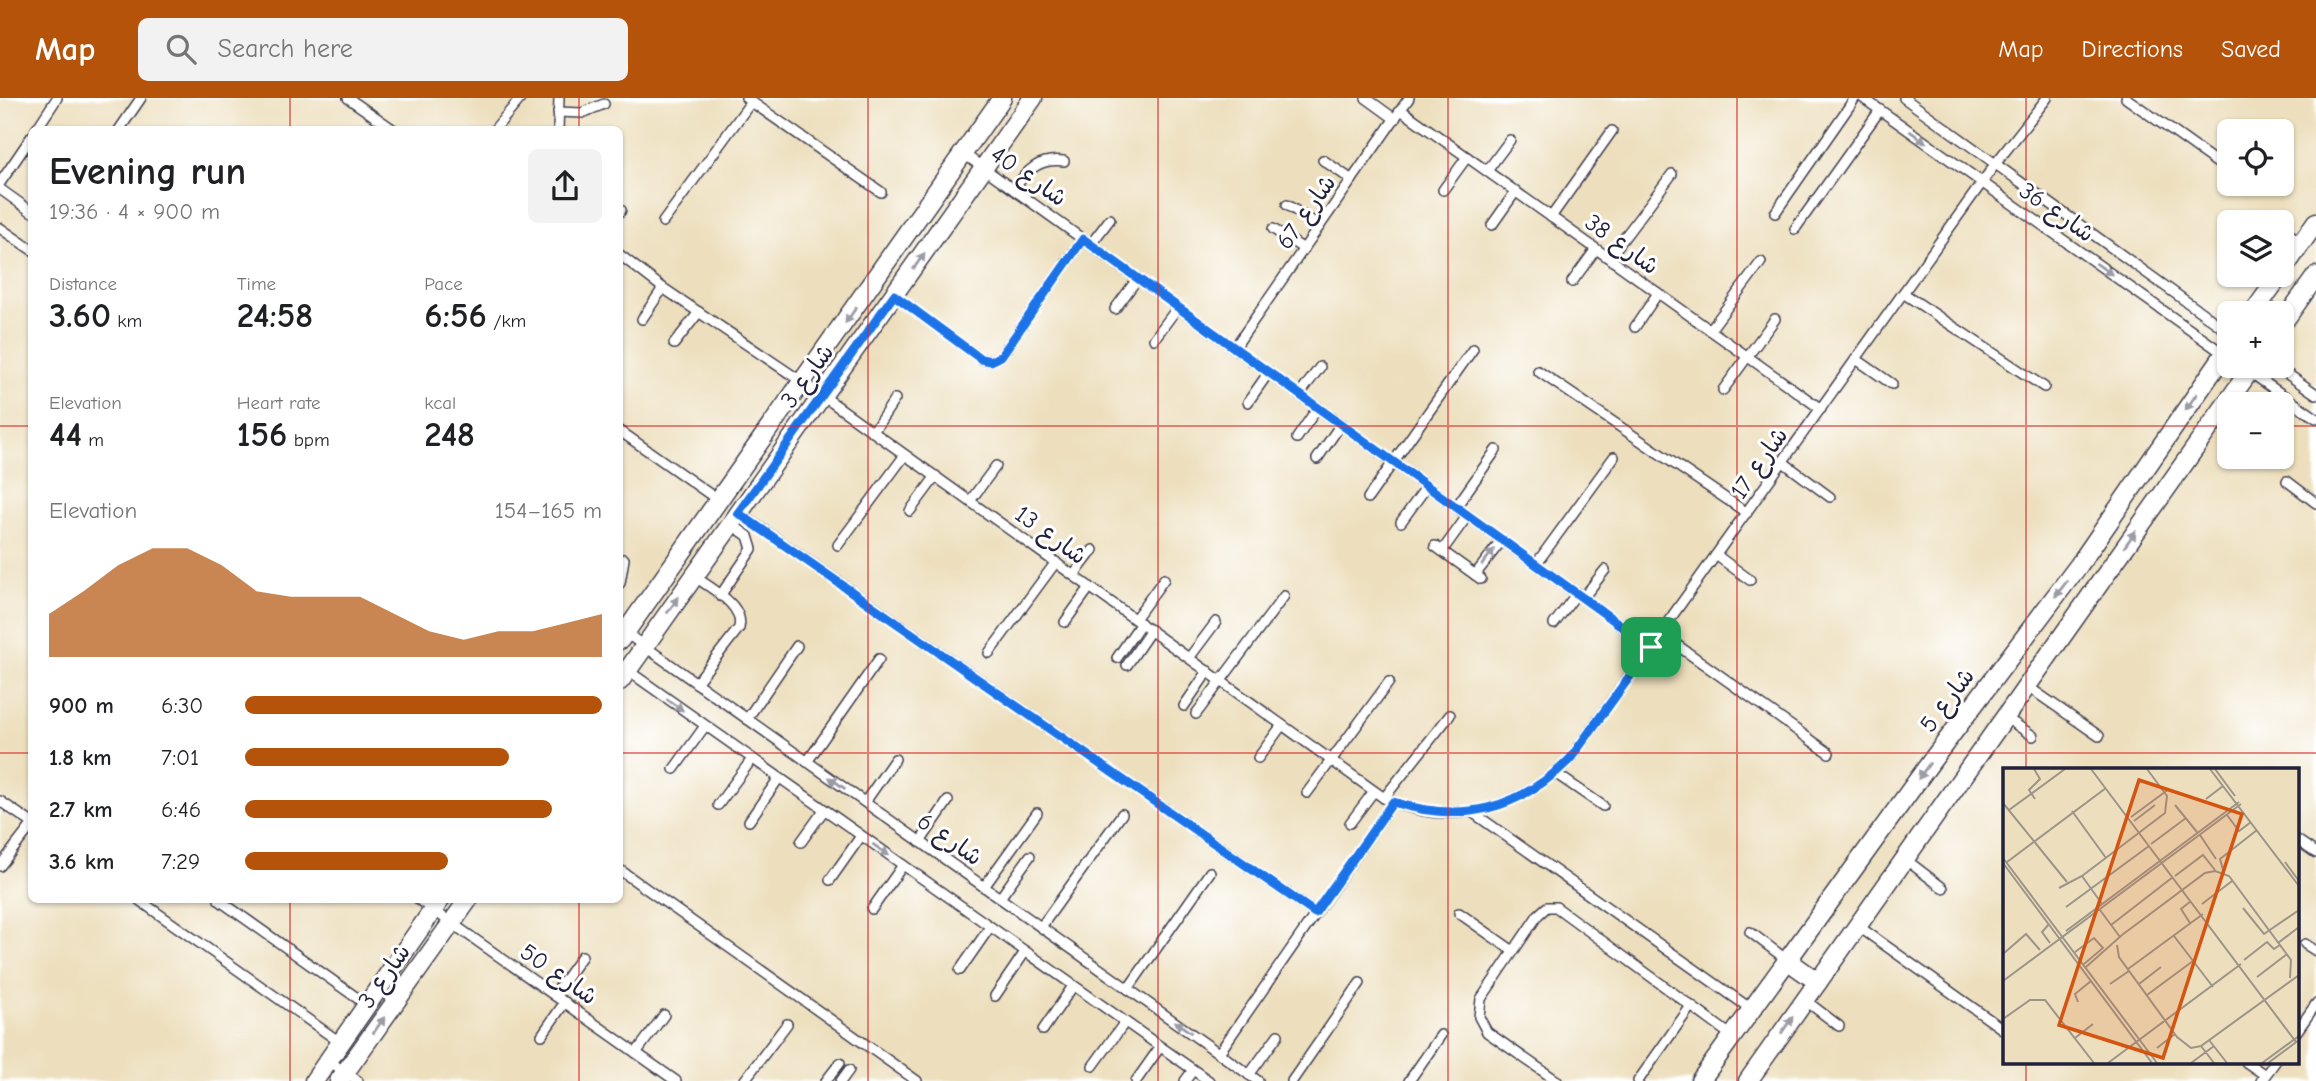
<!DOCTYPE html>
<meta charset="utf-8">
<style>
:root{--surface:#fff;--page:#f2f2f2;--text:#202124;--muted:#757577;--accent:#b45309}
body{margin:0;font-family:"Comic Neue","Playpen Sans Arabic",sans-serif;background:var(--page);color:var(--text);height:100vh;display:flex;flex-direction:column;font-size:26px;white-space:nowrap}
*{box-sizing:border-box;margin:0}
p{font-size:23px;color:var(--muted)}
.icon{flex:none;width:38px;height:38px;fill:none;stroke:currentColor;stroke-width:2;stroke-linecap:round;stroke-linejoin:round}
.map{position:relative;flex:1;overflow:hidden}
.drawer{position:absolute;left:28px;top:28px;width:595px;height:777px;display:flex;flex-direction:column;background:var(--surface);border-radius:10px;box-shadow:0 2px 5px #0004}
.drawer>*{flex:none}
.controls{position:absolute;left:2217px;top:21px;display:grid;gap:14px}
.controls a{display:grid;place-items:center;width:77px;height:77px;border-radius:10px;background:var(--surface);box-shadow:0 2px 5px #0004;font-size:35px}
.pin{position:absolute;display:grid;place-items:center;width:60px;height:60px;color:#fff;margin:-30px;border-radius:14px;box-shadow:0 4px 10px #0006}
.round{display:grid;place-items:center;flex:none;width:74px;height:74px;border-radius:10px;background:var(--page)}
.overview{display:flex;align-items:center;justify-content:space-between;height:119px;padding:0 21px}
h1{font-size:38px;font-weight:800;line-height:52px}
.stats{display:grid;grid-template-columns:repeat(3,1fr);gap:10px;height:119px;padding:7px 21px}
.stats div{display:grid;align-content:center}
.stats b{font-size:35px;font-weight:800}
.stats small{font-size:19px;font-weight:400}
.stats p{font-size:19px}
.chart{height:196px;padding:14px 21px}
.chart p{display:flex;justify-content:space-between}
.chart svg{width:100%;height:126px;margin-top:7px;fill:var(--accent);opacity:.7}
ul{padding:0 21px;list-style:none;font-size:23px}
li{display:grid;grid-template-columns:112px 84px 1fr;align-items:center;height:52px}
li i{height:18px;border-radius:9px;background:var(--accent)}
header{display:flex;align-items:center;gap:42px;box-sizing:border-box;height:98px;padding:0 35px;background:var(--accent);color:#fff}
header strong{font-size:33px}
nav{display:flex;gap:38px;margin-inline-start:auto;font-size:24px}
.search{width:490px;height:63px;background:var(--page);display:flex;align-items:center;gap:18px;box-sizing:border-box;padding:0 24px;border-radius:10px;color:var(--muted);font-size:26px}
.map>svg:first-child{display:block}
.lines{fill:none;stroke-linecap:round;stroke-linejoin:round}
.service-casing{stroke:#403e4e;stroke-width:12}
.minor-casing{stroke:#403e4e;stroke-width:21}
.service{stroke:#fff;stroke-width:9}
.minor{stroke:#fff;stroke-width:18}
.oneway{fill:#9c9ca7}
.route-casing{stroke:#fff;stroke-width:14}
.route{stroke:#1a73e8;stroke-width:9}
.grid{fill:none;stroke:#d62828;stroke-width:2;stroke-opacity:0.55}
.labels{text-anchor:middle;stroke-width:6;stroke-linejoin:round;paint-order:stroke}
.street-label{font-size:24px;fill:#22223b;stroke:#fff}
.inset-road{fill:none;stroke:#9c9389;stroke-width:2}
.view{fill:#d45411;fill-opacity:0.15;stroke:#d45411;stroke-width:3.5}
.inset-edge{fill:none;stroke:#22223b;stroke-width:3.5}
</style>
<header>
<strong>Map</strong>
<div class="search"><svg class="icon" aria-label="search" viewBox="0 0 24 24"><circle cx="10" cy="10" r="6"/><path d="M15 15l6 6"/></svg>Search here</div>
<nav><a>Map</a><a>Directions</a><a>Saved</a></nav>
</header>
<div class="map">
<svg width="2316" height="983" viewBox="0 0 2316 983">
<rect width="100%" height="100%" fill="#fff"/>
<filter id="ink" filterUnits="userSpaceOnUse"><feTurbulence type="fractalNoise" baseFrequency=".0143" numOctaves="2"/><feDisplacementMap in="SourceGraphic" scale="14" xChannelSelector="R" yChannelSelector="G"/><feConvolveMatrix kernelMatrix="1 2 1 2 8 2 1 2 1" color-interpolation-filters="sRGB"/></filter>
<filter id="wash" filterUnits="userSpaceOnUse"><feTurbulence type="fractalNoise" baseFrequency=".00686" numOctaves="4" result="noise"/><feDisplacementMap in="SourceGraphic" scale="28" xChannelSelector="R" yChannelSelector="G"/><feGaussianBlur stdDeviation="1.57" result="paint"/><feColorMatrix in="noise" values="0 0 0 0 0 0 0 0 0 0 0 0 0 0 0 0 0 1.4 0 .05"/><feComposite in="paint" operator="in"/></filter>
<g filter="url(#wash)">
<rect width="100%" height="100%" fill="#eddfbd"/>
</g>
<g filter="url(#ink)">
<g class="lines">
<defs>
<g id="service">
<polyline points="348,0 394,32"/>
<polyline points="746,0 881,94"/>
<polyline points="1366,0 1395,21"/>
<polyline points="1863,0 2227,258"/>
<polyline points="1904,0 2230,235"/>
<polyline points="2126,0 2230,74"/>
<polyline points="1401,12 1821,311"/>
<polyline points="558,14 582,15 604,6"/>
<polyline points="36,32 57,0"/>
<polyline points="119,32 141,0"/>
<polyline points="494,32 521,0"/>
<polyline points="558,32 559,0"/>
<polyline points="964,56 1651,549"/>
<polyline points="1323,62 1352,82"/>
<polyline points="1487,73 1510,42"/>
<polyline points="0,85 32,38"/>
<polyline points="0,91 32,114"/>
<path d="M1014,91C1027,72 1039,60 1064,63"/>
<polyline points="1443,92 1467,59"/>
<polyline points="1287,107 1320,128"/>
<polyline points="620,114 621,112"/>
<polyline points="1775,115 1855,0"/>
<polyline points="1551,119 1612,33"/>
<polyline points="2265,119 2272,124"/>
<polyline points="663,124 751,4"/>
<polyline points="1492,127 1516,93"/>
<polyline points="0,130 32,152"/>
<polyline points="1273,131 1304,151"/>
<polyline points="1795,131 1880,12"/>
<polyline points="2282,131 2302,145"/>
<polyline points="1091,146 1110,121"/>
<path d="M620,157L663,190L823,298L1384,700C1451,731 1519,712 1570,661L1996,65L2047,0"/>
<polyline points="1609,160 1672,76"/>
<polyline points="1572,184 1596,151"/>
<polyline points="1903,195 2044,289"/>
<polyline points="894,197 981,261 991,263 1001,258 1083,141"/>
<polyline points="1115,211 1138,180"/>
<polyline points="642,221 663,190"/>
<polyline points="1635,229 1658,195"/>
<polyline points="1710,232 1761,164"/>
<polyline points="1154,241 1178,209"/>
<polyline points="674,246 699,214"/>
<polyline points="1235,249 1409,0"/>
<polyline points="1856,261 1892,286"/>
<polyline points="2241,268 2316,320"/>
<polyline points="2276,268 2316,296"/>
<polyline points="1538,273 1747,415"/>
<polyline points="1723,292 1775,221"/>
<polyline points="1300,296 1320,269"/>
<polyline points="1248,304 1269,274"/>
<polyline points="620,333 718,402"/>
<polyline points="873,334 895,301"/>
<polyline points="1297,340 1318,309"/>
<polyline points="1317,361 1341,326"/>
<polyline points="1783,364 1830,399"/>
<polyline points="2287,383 2316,405"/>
<polyline points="1368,400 1473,251"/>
<polyline points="970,403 996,368"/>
<polyline points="1456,409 1496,352"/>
<polyline points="910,413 936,378"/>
<polyline points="739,415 1315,815"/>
<polyline points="1401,424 1427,388"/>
<polyline points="838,447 905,357"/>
<polyline points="1435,448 1481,481"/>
<polyline points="1442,453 1468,417"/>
<polyline points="1716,457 1750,482"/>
<polyline points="1536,466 1614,359"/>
<polyline points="1074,477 1093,452"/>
<polyline points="1475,477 1502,442"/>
<path d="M694,478C710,490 745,507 739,530L696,585"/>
<polyline points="620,485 624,461"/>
<polyline points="720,498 752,451 748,438 731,426"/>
<polyline points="1583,500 1605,472"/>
<polyline points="1135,521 1164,481"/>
<polyline points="1065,524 1090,489"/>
<polyline points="1554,526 1577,495"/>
<polyline points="623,533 1258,983"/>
<polyline points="1660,535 1829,655"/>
<polyline points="989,555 1056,464"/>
<polyline points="1117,560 1141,525"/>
<polyline points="1189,560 1216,524"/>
<polyline points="620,567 1209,983"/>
<polyline points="1127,567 1151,532"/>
<polyline points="2027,588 2099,638"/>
<polyline points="1184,608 1208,573"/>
<polyline points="1196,616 1284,498"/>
<polyline points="2005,619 2033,638"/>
<polyline points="747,621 797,548"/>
<polyline points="1258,660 1282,627"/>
<polyline points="807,664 879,561"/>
<polyline points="674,671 705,628"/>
<polyline points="1555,675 1603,708"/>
<polyline points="1307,695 1389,584"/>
<polyline points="1384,700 1450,617"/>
<polyline points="0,703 32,725"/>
<polyline points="865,704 895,661"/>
<polyline points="718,707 752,661"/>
<polyline points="1472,714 1751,911"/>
<polyline points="749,723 779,680"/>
<polyline points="1350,725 1374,693"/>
<polyline points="2297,742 2316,755"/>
<polyline points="801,744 824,712"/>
<polyline points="920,744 948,703"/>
<polyline points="1905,761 1943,790"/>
<polyline points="0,768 32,727"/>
<polyline points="620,772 917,983"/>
<polyline points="830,782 861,738"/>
<polyline points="984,789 1037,715"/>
<polyline points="1000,800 1030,758"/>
<polyline points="139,802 341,945"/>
<polyline points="219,802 367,907"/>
<polyline points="419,802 676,983"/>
<polyline points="872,811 903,767"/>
<polyline points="1459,815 1513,853"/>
<polyline points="1858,828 2004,932"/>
<polyline points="1041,829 1122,716"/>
<polyline points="1750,834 1787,862"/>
<polyline points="2305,846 2316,853"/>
<polyline points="960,872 990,829"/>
<polyline points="1128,891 1210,774"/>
<polyline points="554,897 582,858"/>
<polyline points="995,898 1025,854"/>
<polyline points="1805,902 1839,928"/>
<polyline points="1043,932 1073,888"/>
<polyline points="2297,933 2316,906"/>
<polyline points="542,937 565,904"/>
<polyline points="636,955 664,917"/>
<polyline points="1219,955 1393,704"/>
<polyline points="329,963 358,983"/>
<polyline points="2246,964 2265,977"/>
<polyline points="1093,968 1125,924"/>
<polyline points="1249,977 1278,937"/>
<polyline points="744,983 787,926"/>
<polyline points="826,983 840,965"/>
<polyline points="841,983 849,972"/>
<polyline points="1136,983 1160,949"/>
<polyline points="1185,983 1193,972"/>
<polyline points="1292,983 1360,885"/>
<polyline points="1409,983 1441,937"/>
<polyline points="1557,983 1487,934 1479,919 1481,901 1538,817 1547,809 1556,809 1732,938"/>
<polyline points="1638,983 1691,908"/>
<polyline points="2261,983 2275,964"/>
</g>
<g id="minor">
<polyline points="2282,173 2316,124"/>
<polyline points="2253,215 2280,177"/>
<polyline points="2282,226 2316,178"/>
<polyline points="620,542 1002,0"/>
<polyline points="620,583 1033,0"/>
<polyline points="1787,862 1818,884"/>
<polyline points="314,983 440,802"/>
<polyline points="339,983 468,802"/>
<polyline points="1700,983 1933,661 2079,467 2230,248"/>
<polyline points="1748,983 2253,268"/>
</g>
</defs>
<!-- service casing -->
<use href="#service" class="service-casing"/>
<!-- minor casing -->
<use href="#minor" class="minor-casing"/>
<!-- service -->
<use href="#service" class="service"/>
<!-- minor -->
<use href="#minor" class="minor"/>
</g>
<!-- one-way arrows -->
<defs><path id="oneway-solid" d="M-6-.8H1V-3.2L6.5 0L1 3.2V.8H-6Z" transform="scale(1.75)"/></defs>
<g class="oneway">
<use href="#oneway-solid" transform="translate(1918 39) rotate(35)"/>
<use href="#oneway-solid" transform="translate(919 163) rotate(-55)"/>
<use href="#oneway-solid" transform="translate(2104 171) rotate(35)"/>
<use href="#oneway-solid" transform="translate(851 217) rotate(125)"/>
<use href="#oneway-solid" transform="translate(2191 304) rotate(125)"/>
<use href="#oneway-solid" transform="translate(2130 441) rotate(-55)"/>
<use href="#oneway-solid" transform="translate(1488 459) rotate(-52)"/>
<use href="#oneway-solid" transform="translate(2061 491) rotate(127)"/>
<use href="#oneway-solid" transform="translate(673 507) rotate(-54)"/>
<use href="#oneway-solid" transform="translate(675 607) rotate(35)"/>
<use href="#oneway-solid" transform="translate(1924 673) rotate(126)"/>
<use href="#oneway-solid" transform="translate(837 685) rotate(-145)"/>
<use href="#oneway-solid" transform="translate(881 752) rotate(35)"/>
<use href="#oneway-solid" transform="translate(379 927) rotate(-55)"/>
<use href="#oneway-solid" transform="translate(1787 927) rotate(-55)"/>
<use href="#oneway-solid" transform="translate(1183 929) rotate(-145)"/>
</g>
</g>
<g class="lines" filter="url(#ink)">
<defs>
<path id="route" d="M1083,141L1651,549L1570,661C1519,712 1462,726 1393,704L1315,815L738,415L894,197L981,261L991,263L1001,258Z"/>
</defs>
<!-- route casing -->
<use href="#route" class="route-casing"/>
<!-- route -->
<use href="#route" class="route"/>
</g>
<!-- grid -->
<path class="grid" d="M290,0V32M579,0V32M868,0V983M1158,0V983M1448,0V983M1737,0V983M2026,0V671M0,328H32M620,328H2230M2282,328H2316M0,655H32M620,655H2316M290,802V983M579,802V983M2026,964V983"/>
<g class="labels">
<!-- street labels -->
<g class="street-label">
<text transform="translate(1029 78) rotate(35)" y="8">شارع 40</text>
<text transform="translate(1306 114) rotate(-55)" y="8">شارع 67</text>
<text transform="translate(2057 114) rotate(35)" y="8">شارع 36</text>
<text transform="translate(1622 146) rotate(36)" y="8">شارع 38</text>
<text transform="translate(807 278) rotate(-54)" y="8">شارع 3</text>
<text transform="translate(1759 365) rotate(-55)" y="8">شارع 17</text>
<text transform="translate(1051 437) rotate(36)" y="8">شارع 13</text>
<text transform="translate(1947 602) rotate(-53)" y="8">شارع 5</text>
<text transform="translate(950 741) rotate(35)" y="8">شارع 6</text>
<text transform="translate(559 876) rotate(35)" y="8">شارع 50</text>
<text transform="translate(384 878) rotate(-55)" y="8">شارع 3</text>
</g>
</g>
<!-- overview -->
<g transform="translate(2003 670)">
<rect width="296" height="296" fill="#eddfbd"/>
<path class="inset-road" d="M31,1L37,11L26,22L32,31M88,1L293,274M207,1L296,118M212,1L232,28M203,31L220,18M0,35L64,114M172,37L194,64M6,42L62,1M69,43L103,90M224,47L236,63L248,54M128,49L166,21M131,53L152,37M197,67L213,91M148,76L183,50M0,90L154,295M4,94L103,20M282,94L296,113M0,95L149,295M221,105L217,91L254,62M79,108L99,136M172,108L200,87L212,102M56,120L79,108L162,45L164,28L144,1M199,136L229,113M63,139L146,78M240,140L261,166L296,142M97,142L117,169M187,155L178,141L188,133M46,156L39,164L47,175M108,157L170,109M63,163L236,34M171,168L210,219M275,175L296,159M114,177L116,189L174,269L188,280L198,278L296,207M72,184L91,170L100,180L81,196M0,186L23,166L37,182M241,192L264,174L271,181L277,177M83,199L119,167L202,105L212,103L226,108L288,192L287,210M125,201L200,146M254,209L284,186M0,213L238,36M107,216L126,203M136,216L158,199M144,227L190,193M75,234L72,226L88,213M0,251L27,232H42L91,295M72,270L90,256M206,272L224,295M198,278L211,295M154,280L172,266M105,295L238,196M188,295L211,278M259,295L296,268M265,295L296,272"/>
<path class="view" d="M136,12L239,46L160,290L56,257Z"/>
<rect width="296" height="296" class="inset-edge"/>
</g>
</svg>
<div class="controls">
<a><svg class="icon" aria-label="locate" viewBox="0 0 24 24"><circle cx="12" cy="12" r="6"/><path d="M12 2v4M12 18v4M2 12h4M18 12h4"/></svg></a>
<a><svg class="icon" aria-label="layers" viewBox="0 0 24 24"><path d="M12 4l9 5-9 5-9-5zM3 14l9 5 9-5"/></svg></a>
<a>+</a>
<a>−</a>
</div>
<div class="pin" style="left:1651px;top:549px;background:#1e9e55"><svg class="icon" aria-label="arrive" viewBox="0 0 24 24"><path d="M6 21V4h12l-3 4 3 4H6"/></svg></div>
<section class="drawer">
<div class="overview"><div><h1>Evening run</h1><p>19:36 · 4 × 900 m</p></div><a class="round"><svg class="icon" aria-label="share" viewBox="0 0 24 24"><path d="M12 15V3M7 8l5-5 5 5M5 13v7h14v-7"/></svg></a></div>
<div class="stats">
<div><p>Distance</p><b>3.60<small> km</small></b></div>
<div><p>Time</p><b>24:58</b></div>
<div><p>Pace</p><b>6:56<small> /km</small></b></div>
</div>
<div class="stats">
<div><p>Elevation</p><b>44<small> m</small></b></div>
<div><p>Heart rate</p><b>156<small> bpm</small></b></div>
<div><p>kcal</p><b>248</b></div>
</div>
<div class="chart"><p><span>Elevation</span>154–165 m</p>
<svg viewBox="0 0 160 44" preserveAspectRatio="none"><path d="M0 44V29L10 21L20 12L30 6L40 6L50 12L60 21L70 23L80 23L90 23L100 29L110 35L120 38L130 35L140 35L150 32L160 29V44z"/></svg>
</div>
<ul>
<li><b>900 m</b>6:30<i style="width:100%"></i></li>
<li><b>1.8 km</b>7:01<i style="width:74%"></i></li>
<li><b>2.7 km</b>6:46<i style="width:86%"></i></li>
<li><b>3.6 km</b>7:29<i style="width:57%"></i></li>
</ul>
</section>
</div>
